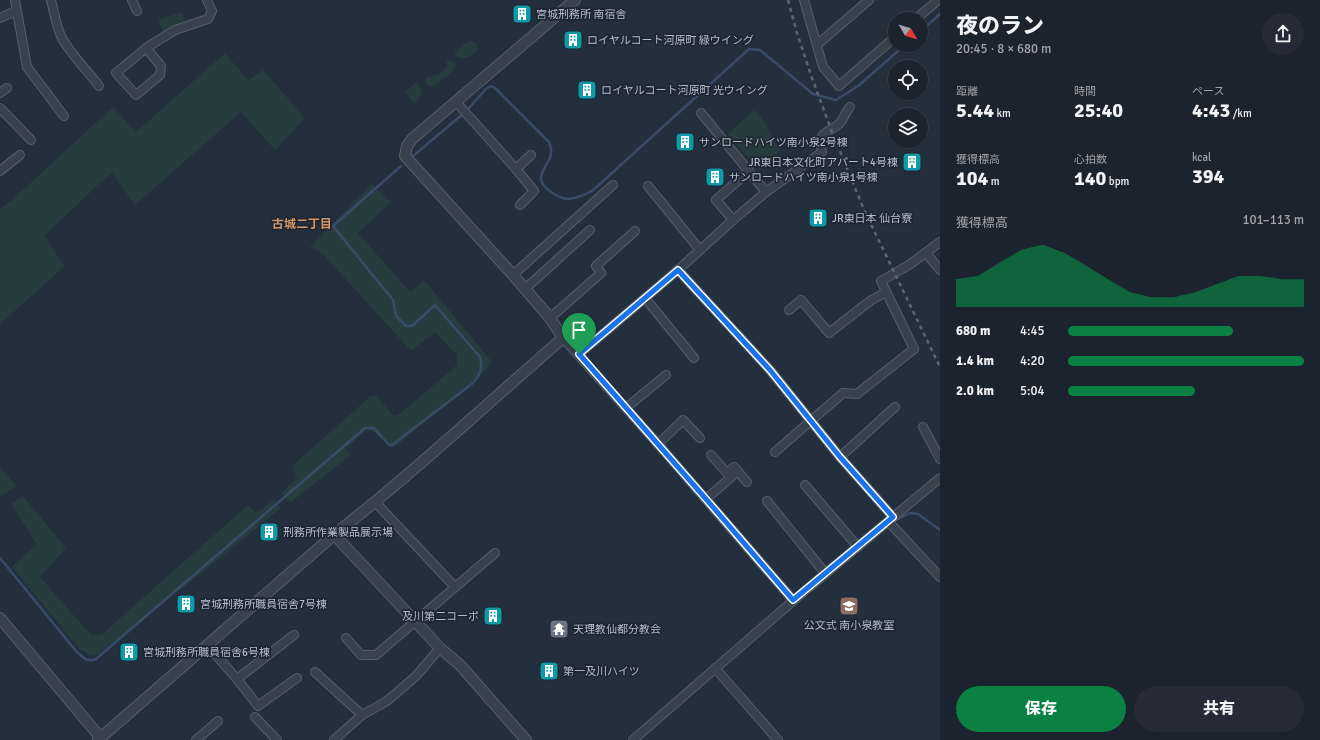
<!DOCTYPE html>
<html lang="ja">
<meta charset="utf-8">
<style>
:root{--surface:#1b232e;--page:#242b36;--text:#f1f3f6;--muted:#a0a4aa;--line:#39404a;--accent:#0b8043}
body{margin:0;font-family:Signika,"Noto Sans JP",sans-serif;background:var(--page);color:var(--text);height:100vh;display:flex;flex-direction:column;font-size:15px;white-space:nowrap}
*{box-sizing:border-box;margin:0}
p{font-size:13px;color:var(--muted)}
.icon{flex:none;width:22px;height:22px;fill:none;stroke:currentColor;stroke-width:2;stroke-linecap:round;stroke-linejoin:round}
.map{position:relative;flex:1;overflow:hidden}
.sheet{display:flex;flex-direction:column;background:var(--surface);width:380px}
.sheet>*{flex:none}
.needle{width:26px;rotate:128deg}
.fabs{position:absolute;left:888px;top:12px;display:grid;gap:8px}
.fabs a{display:grid;place-items:center;width:40px;height:40px;border-radius:50%;background:var(--surface);box-shadow:0 1px 3px #0004,0 0 0 1px var(--line);font-size:20px}
.pin{position:absolute;display:grid;place-items:center;width:34px;height:34px;color:#fff;margin:-41px -17px;border-radius:50% 50% 50% 0;rotate:-45deg;box-shadow:0 0 4px #0007}
.pin .icon{rotate:45deg}
.round{display:grid;place-items:center;flex:none;width:42px;height:42px;border-radius:21px;background:var(--page)}
.head{display:flex;align-items:center;justify-content:space-between;height:68px;padding:0 16px}
h1{font-size:22px;font-weight:800;line-height:30px}
.metrics{display:grid;grid-template-columns:repeat(3,1fr);gap:6px;height:68px;padding:4px 16px}
.metrics div{display:grid;align-content:center}
.metrics b{font-size:20px;font-weight:800}
.metrics small{font-size:11px;font-weight:400}
.metrics p{font-size:11px}
.chart{height:112px;padding:8px 16px}
.chart p{display:flex;justify-content:space-between}
.chart svg{width:100%;height:72px;margin-top:4px;fill:var(--accent);opacity:.7}
.action{display:flex;gap:8px;margin-top:auto;padding:8px 16px}
.action a{flex:1;height:46px;border-radius:24px;background:var(--accent);color:#fff;font-size:16px;font-weight:800;line-height:46px;text-align:center}
.action a+a{background:var(--page);color:var(--text)}
ul{padding:0 16px;list-style:none;font-size:13px}
li{display:grid;grid-template-columns:64px 48px 1fr;align-items:center;height:30px}
li i{height:10px;border-radius:5px;background:var(--accent)}
main{display:flex;flex:1;min-height:0}
.map>svg:first-child{display:block}
.green{fill:#263c3f}
.lines{fill:none;stroke-linecap:round;stroke-linejoin:round}
.stream{stroke:#394c67;stroke-width:2.5}
.minor-casing{stroke:#565f6c;stroke-width:10}
.tertiary-casing{stroke:#565f6c;stroke-width:12}
.minor{stroke:#38414e;stroke-width:8}
.tertiary{stroke:#38414e;stroke-width:10}
.rail{stroke:#5a6575;stroke-width:2.5;stroke-dasharray:4 4;stroke-linecap:butt}
.route-casing{stroke:#fff;stroke-width:8}
.route{stroke:#1a73e8;stroke-width:5}
.labels{text-anchor:middle;stroke-width:3.5;stroke-linejoin:round;paint-order:stroke}
.poi-label{font-size:11px;fill:#b4bcc9;stroke:#1d2633;text-anchor:start}
.neighbourhood-label{font-size:12px;font-weight:bold;fill:#d59563;stroke:#1d2633}
</style>
<main>
<div class="map">
<svg width="940" height="740" viewBox="0 0 940 740">
<rect width="100%" height="100%" fill="#242f3e"/>
<!-- green -->
<g class="green">
<polygon points="182,12 185,21 177,24 163,31 158,20"/>
<path d="M471,41H473L477,44V51C469,58 463,62 454,54L464,44Z"/>
<polygon points="225,53 248,80 263,70 305,118 275,150 241,112 135,205 112,173 99,184 44,236 65,266 0,324 0,209 13,199 113,107 136,132"/>
<path d="M447,60C451,60 456,61 456,67L454,70L435,86H428L425,81L426,77L438,75L447,67Z"/>
<path d="M417,82C424,91 423,96 414,103L405,92Z"/>
<polygon points="754,110 761,116 780,151 759,170 728,134"/>
<polygon points="372,184 391,202 358,233 410,292 424,280 492,362 486,370 396,446 390,447 374,432 366,430 346,449 351,455 291,502 281,493 297,478 292,466 371,396 376,396 394,416 401,413 457,365 457,355 435,332 411,351 323,254 310,247"/>
<polygon points="0,467 17,486 0,496"/>
<polygon points="23,496 66,548 40,577 91,635 101,635 248,505 256,513 274,500 281,508 199,575 97,655 90,656 79,648 12,567 37,544 11,504"/>
</g>
<g class="lines">
<!-- stream -->
<g class="stream">
<polyline points="921,31 940,14"/>
<path d="M468,109L486,89L491,86L495,88L549,142C556,158 544,163 541,177C539,187 560,199 568,199C577,199 585,194 592,191L749,49L760,50L813,94L836,100L858,86L905,45"/>
<polyline points="413,156 463,114"/>
<polyline points="896,520 910,513 918,514 940,530"/>
<path d="M0,558L76,651C82,657 87,663 96,659L365,428H374L388,444L392,445L473,383C480,375 483,368 480,357L435,305L412,326H406L396,316L393,300L333,226L401,166"/>
</g>
<defs>
<g id="minor">
<polyline points="15,0 27,67 64,116"/>
<path d="M51,0C54,12 56,25 61,36C70,54 87,70 99,86"/>
<polyline points="132,0 137,11"/>
<polyline points="804,0 823,67 839,86 895,37"/>
<polyline points="0,18 16,11"/>
<polyline points="916,19 938,0"/>
<polyline points="818,44 869,0"/>
<polyline points="146,48 161,66 160,75 136,95 116,73 146,48 175,30 208,19 212,11 207,0"/>
<polyline points="0,93 7,88"/>
<polyline points="456,102 516,169 531,155"/>
<polyline points="0,108 31,140"/>
<polyline points="701,113 766,192"/>
<polyline points="516,169 534,191 520,205"/>
<polyline points="0,171 20,155"/>
<polyline points="648,186 700,250"/>
<polyline points="733,220 716,200 749,171"/>
<polyline points="926,253 940,270"/>
<polyline points="678,270 770,370 840,457 893,517"/>
<polyline points="513,275 613,185"/>
<polyline points="525,289 590,230"/>
<polyline points="645,298 694,358"/>
<polyline points="789,310 801,300 829,333 870,301 886,292"/>
<polyline points="550,318 601,273 596,266 635,231"/>
<polyline points="563,338 658,444 793,600"/>
<path d="M579,354L678,270L733,220L766,192L822,152C816,131 828,134 840,123C844,119 845,112 850,107"/>
<polyline points="626,408 666,375"/>
<polyline points="923,427 940,459"/>
<polyline points="658,444 683,420 700,438"/>
<polyline points="775,452 843,393 857,394 914,349 881,281 909,265 940,242"/>
<polyline points="711,455 727,473 734,467 747,482"/>
<polyline points="840,457 895,407"/>
<polyline points="805,485 858,547"/>
<polyline points="706,499 738,471"/>
<polyline points="767,501 825,573"/>
<polyline points="375,502 455,587"/>
<polyline points="888,521 940,577"/>
<polyline points="346,638 361,655 376,655 495,553"/>
<polyline points="208,646 237,679 258,706 297,678"/>
<polyline points="715,668 778,740"/>
<polyline points="315,672 362,715"/>
<polyline points="237,679 294,635"/>
<polyline points="255,717 277,740"/>
<polyline points="196,740 218,721"/>
<polyline points="334,740 362,715 387,701 416,676 440,648"/>
<polyline points="633,740 801,594 940,478"/>
</g>
<g id="tertiary">
<polyline points="335,534 341,542 440,648 460,665 526,740"/>
<polyline points="0,618 101,738"/>
<path d="M98,740L335,534C414,472 487,404 563,338L550,318L513,275L405,156L407,146L412,139L575,0"/>
</g>
</defs>
<!-- minor casing -->
<use href="#minor" class="minor-casing"/>
<!-- tertiary casing -->
<use href="#tertiary" class="tertiary-casing"/>
<!-- minor -->
<use href="#minor" class="minor"/>
<!-- tertiary -->
<use href="#tertiary" class="tertiary"/>
<!-- rail -->
<polyline class="rail" points="788,0 797,33 812,78 832,132 865,212 940,367"/>
</g>
<g class="lines">
<defs>
<polygon id="route" points="678,270 770,370 840,457 893,517 793,600 706,499 579,354"/>
</defs>
<!-- route casing -->
<use href="#route" class="route-casing"/>
<!-- route -->
<use href="#route" class="route"/>
</g>
<!-- icons -->
<defs>
<symbol id="building-square" viewBox="-11 -11 22 22"><rect x="-9" y="-9" width="18" height="18" rx="4" fill="#0f9aa8" stroke="#1d2633"/><path d="M-4-6H4V6H1V3H-1V6H-4ZM-2.5-4.3h1.7v1.8h-1.7ZM.8-4.3h1.7v1.8H.8ZM-2.5-1h1.7V.8h-1.7ZM.8-1h1.7V.8H.8Z" fill="#fff"/></symbol>
<symbol id="school-square" viewBox="-11 -11 22 22"><rect x="-9" y="-9" width="18" height="18" rx="4" fill="#8d6e63" stroke="#1d2633"/><path d="M0-5L7-2L0 1L-7-2ZM-4 1L0 2.5L4 1V4Q0 6-4 4Z" fill="#fff"/></symbol>
<symbol id="temple-square" viewBox="-11 -11 22 22"><rect x="-9" y="-9" width="18" height="18" rx="4" fill="#6b7280" stroke="#1d2633"/><path d="M0-6L5-2H3V0L6.5 2.5H4V6H1.5V3h-3V6H-4V2.5H-6.5L-3 0V-2H-5Z" fill="#fff"/></symbol>
</defs>
<g fill-rule="evenodd">
<use href="#building-square" x="511" y="3" width="22" height="22"/>
<use href="#building-square" x="562" y="29" width="22" height="22"/>
<use href="#building-square" x="576" y="79" width="22" height="22"/>
<use href="#building-square" x="674" y="131" width="22" height="22"/>
<use href="#building-square" x="901" y="151" width="22" height="22"/>
<use href="#building-square" x="704" y="166" width="22" height="22"/>
<use href="#building-square" x="807" y="207" width="22" height="22"/>
<use href="#building-square" x="258" y="521" width="22" height="22"/>
<use href="#building-square" x="175" y="593" width="22" height="22"/>
<use href="#school-square" x="838" y="595" width="22" height="22"/>
<use href="#building-square" x="482" y="605" width="22" height="22"/>
<use href="#temple-square" x="548" y="618" width="22" height="22"/>
<use href="#building-square" x="118" y="641" width="22" height="22"/>
<use href="#building-square" x="538" y="660" width="22" height="22"/>
</g>
<g class="labels">
<!-- poi labels -->
<g class="poi-label">
<text x="536" y="18">宮城刑務所 南宿舎</text>
<text x="587" y="44">ロイヤルコート河原町 緑ウイング</text>
<text x="601" y="94">ロイヤルコート河原町 光ウイング</text>
<text x="699" y="146">サンロードハイツ南小泉2号棟</text>
<text x="898" y="166" text-anchor="end">JR東日本文化町アパート4号棟</text>
<text x="729" y="181">サンロードハイツ南小泉1号棟</text>
<text x="832" y="222">JR東日本 仙台寮</text>
<text x="283" y="536">刑務所作業製品展示場</text>
<text x="200" y="608">宮城刑務所職員宿舎7号棟</text>
<text x="479" y="620" text-anchor="end">及川第二コーポ</text>
<text x="849" y="629" text-anchor="middle">公文式 南小泉教室</text>
<text x="573" y="633">天理教仙都分教会</text>
<text x="143" y="656">宮城刑務所職員宿舎6号棟</text>
<text x="563" y="675">第一及川ハイツ</text>
</g>
<!-- neighbourhood labels -->
<g class="neighbourhood-label">
<text x="302" y="228">古城二丁目</text>
</g>
</g>
</svg>
<div class="fabs">
<a><svg class="needle" viewBox="-14 -14 28 28"><path d="M0-13l5 13h-10z" fill="#e53935"/><path d="M0 13l5-13h-10z" fill="#a0a4aa"/></svg></a>
<a><svg class="icon" aria-label="locate" viewBox="0 0 24 24"><circle cx="12" cy="12" r="6"/><path d="M12 2v4M12 18v4M2 12h4M18 12h4"/></svg></a>
<a><svg class="icon" aria-label="layers" viewBox="0 0 24 24"><path d="M12 4l9 5-9 5-9-5zM3 14l9 5 9-5"/></svg></a>
</div>
<div class="pin" style="left:579px;top:354px;background:#1e9e55"><svg class="icon" aria-label="arrive" viewBox="0 0 24 24"><path d="M6 21V4h12l-3 4 3 4H6"/></svg></div>
</div>
<section class="sheet">
<div class="head"><div><h1>夜のラン</h1><p>20:45 · 8 × 680 m</p></div><a class="round"><svg class="icon" aria-label="share" viewBox="0 0 24 24"><path d="M12 15V3M7 8l5-5 5 5M5 13v7h14v-7"/></svg></a></div>
<div class="metrics">
<div><p>距離</p><b>5.44<small> km</small></b></div>
<div><p>時間</p><b>25:40</b></div>
<div><p>ペース</p><b>4:43<small> /km</small></b></div>
</div>
<div class="metrics">
<div><p>獲得標高</p><b>104<small> m</small></b></div>
<div><p>心拍数</p><b>140<small> bpm</small></b></div>
<div><p>kcal</p><b>394</b></div>
</div>
<div class="chart"><p><span>獲得標高</span>101–113 m</p>
<svg viewBox="0 0 160 44" preserveAspectRatio="none"><path d="M0 44V27L10 25L20 17L30 9L40 6L50 11L60 19L70 27L80 35L90 38L100 38L110 35L120 30L130 25L140 25L150 27L160 27V44z"/></svg>
</div>
<ul>
<li><b>680 m</b>4:45<i style="width:70%"></i></li>
<li><b>1.4 km</b>4:20<i style="width:100%"></i></li>
<li><b>2.0 km</b>5:04<i style="width:54%"></i></li>
</ul>
<div class="action"><a>保存</a><a>共有</a></div>
</section>
</main>
